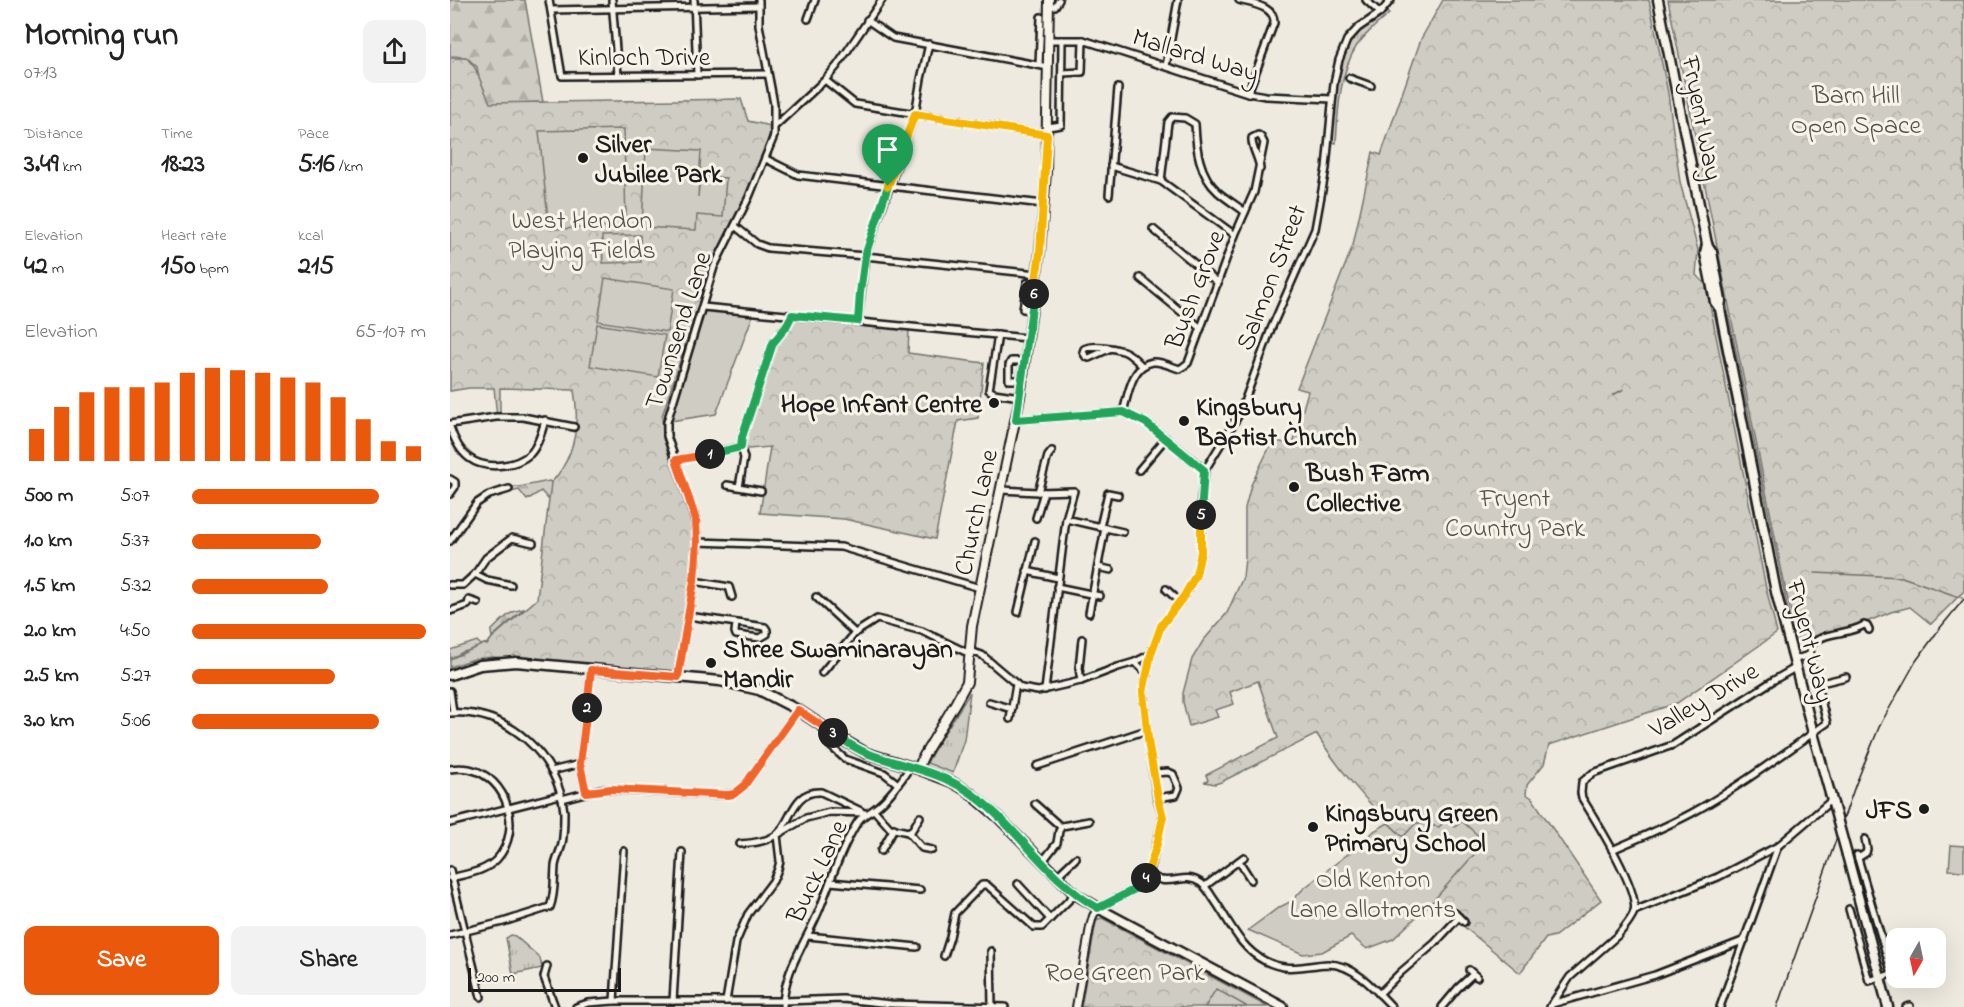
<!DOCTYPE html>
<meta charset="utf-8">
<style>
:root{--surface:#fff;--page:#f2f2f2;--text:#222;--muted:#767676;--accent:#ea580c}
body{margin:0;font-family:"Indie Flower",sans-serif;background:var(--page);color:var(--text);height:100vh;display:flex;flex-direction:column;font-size:22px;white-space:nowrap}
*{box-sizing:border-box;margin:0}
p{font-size:20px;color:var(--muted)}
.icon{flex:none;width:33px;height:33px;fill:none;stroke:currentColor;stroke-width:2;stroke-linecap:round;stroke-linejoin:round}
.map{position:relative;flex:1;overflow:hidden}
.side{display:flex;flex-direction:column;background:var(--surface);width:450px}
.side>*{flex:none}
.needle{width:39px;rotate:189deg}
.fabs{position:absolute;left:1436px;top:928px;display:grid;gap:12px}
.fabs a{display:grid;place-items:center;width:60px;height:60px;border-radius:12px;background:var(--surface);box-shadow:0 6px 24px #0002;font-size:30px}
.scale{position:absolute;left:18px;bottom:15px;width:153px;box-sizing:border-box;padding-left:6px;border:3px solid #1c1c1c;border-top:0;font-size:16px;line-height:21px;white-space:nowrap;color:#1c1c1c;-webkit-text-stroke:4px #f7f3e8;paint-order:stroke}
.pin{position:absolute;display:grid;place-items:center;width:51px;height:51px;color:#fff;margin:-62px -26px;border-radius:50% 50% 50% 0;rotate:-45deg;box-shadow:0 0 6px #0007}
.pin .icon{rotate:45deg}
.km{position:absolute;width:30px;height:30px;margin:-15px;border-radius:50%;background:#222;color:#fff;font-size:16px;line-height:30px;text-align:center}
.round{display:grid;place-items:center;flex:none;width:63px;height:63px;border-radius:12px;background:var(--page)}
.summary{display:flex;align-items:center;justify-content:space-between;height:102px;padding:0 24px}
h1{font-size:33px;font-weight:700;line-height:45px}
.metrics{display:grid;grid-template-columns:repeat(3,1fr);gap:9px;height:102px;padding:6px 24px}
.metrics div{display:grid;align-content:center}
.metrics b{font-size:26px;font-weight:700}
.metrics small{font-size:16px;font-weight:400}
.metrics p{font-size:16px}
.chart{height:168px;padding:12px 24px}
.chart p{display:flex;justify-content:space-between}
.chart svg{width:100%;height:108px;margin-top:6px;stroke:var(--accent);stroke-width:6}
.action{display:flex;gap:12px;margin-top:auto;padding:12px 24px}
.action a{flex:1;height:69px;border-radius:12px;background:var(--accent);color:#fff;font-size:24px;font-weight:700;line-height:69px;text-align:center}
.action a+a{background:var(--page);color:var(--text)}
ul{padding:0 24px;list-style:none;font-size:20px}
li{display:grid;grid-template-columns:96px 72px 1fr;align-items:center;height:45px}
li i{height:15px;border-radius:8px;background:var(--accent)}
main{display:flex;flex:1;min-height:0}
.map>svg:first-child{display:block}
.grass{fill:url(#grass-tufts);stroke:#767470;stroke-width:1.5}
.forest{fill:url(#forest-firs);stroke:#767470;stroke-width:1.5}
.park{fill:url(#park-crowns);stroke:#767470;stroke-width:1.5}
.garden{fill:#cfccc3;stroke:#767470;stroke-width:1.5}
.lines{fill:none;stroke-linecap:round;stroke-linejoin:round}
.stream{stroke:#6f6d69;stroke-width:1.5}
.minor-casing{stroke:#1c1c1c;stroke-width:10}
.tertiary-casing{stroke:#1c1c1c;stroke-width:10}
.secondary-casing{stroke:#1c1c1c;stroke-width:12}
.primary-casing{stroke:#1c1c1c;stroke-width:13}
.minor{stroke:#f7f3e8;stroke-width:5}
.tertiary{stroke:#f7f3e8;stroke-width:6}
.secondary{stroke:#f7f3e8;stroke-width:8}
.primary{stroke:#f7f3e8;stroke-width:8}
.rail{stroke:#1c1c1c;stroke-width:1.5}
.primary-bridge-casing{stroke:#1c1c1c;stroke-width:13;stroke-linecap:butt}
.primary-bridge{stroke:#f7f3e8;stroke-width:8}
.split-1-casing{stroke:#fff;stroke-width:12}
.split-2-casing{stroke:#fff;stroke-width:12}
.split-3-casing{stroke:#fff;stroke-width:12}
.split-4-casing{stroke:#fff;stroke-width:12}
.split-5-casing{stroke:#fff;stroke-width:12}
.split-6-casing{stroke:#fff;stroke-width:12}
.split-7-casing{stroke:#fff;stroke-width:12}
.split-1{stroke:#22a559;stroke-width:8}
.split-2{stroke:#f0652b;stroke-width:8}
.split-3{stroke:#f0652b;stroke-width:8}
.split-4{stroke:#22a559;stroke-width:8}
.split-5{stroke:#f5b400;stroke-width:8}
.split-6{stroke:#22a559;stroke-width:8}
.split-7{stroke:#f5b400;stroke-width:8}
.poi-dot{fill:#1c1c1c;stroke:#f7f3e8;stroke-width:2}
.labels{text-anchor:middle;stroke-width:6;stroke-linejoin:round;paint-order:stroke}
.street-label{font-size:26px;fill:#1c1c1c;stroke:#f7f3e8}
.park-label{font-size:26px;fill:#52514e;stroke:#f7f3e8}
.poi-label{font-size:26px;font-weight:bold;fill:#1c1c1c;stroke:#f7f3e8;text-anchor:start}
</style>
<main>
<section class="side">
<div class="summary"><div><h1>Morning run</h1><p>07:13</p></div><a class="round"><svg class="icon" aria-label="share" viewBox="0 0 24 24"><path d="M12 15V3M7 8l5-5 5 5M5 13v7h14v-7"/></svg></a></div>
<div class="metrics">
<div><p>Distance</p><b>3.49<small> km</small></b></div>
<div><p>Time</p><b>18:23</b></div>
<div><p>Pace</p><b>5:16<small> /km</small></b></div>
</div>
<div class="metrics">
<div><p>Elevation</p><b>42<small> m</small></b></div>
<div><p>Heart rate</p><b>150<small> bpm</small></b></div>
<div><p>kcal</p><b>215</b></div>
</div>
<div class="chart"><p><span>Elevation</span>65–107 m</p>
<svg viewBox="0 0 160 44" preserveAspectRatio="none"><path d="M5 44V31M15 44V22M25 44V16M35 44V14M45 44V14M55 44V12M65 44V8M75 44V6M85 44V7M95 44V8M105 44V10M115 44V12M125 44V18M135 44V27M145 44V36M155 44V38"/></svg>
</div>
<ul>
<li><b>500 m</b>5:07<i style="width:80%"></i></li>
<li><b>1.0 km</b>5:37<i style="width:55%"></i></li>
<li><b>1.5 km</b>5:32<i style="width:58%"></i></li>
<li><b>2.0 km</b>4:50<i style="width:100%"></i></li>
<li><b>2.5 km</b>5:27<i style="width:61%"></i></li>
<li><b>3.0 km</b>5:06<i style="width:80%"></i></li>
</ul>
<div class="action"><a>Save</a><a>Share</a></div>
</section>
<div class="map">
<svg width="1514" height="1007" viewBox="0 0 1514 1007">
<defs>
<pattern id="grass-tufts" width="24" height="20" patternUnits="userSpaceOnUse" patternTransform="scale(1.5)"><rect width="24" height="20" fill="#cfccc3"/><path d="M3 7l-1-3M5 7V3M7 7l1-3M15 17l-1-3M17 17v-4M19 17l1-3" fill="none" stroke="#b1afa7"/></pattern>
<pattern id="forest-firs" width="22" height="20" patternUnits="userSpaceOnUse" patternTransform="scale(1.5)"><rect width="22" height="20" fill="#cfccc3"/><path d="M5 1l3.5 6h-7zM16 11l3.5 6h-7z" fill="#b1afa7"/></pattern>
<pattern id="park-crowns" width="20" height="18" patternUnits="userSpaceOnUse" patternTransform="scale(1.5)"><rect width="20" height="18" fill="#cfccc3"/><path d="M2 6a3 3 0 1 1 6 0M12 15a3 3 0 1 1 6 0" fill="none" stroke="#b1afa7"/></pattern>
</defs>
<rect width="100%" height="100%" fill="#eeeae0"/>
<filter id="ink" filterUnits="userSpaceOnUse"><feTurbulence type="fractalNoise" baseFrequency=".0167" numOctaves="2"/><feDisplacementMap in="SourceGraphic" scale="12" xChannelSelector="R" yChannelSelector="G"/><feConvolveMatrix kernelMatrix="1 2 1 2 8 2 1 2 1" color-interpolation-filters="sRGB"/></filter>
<g filter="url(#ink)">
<!-- grass -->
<g class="grass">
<path d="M936,12L939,14C927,24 915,34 906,47C889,74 888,112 886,143L882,142C879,114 887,55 906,34C915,25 927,20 936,12Z"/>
<polygon points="1274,292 1340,620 1337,618 1331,596 1277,328 1271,293"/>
<polygon points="1264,296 1320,579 1318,582 1261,297"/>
<path d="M520,692L514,740L503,773L477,763C489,738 506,717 520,692Z"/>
<polygon points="61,935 65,936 90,958 92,968 63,974 56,938"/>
</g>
<!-- forest -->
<g class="forest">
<polygon points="0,0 75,0 93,102 40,104 33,101 27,67 16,57 0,56"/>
<polygon points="99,481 104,484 102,496 98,499 91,491 77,500 69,490 61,492 48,490 50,487 69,487"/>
<path d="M74,609L42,637V638L38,646L13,652L0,659V650L27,641L31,645L38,643L42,638L41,631C52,621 58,611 74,609Z"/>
</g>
<!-- park -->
<g class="park">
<path d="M993,0H1199L1218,93L1230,182L1248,250L1246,275L1256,285L1316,588L1327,633L1227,703L1099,745L1094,764L1077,785L1076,794L1082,798L1151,900L1105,936L1096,938L1070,973L983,901L1012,822L1006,827H989L967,823L953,837C924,810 887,768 867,734L771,782L765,784L755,782L758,780L756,775L828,738L808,681L780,692L784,704L765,710L768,717L739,726L733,702V693L742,659L753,641L777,613L793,577L795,558V508L801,485L823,440L843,445L858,391L847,388L903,245L923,152L931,155L971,39Z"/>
<polygon points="1218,0 1514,0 1514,591 1481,624 1460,607 1441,612 1414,623 1348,641 1336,592"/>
<path d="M0,58H17L25,68L40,103L291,99L298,121L321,126L315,153L285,224L261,267L212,416L213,437L246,538L225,672L43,657L24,659L0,667V659L34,644L37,645L42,638L87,599L101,483C125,457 130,424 124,390L50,388V417H47L44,388H19L0,391Z"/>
<polygon points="344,320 459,329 458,353 534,363 528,418 508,421 485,539 394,519 310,513 320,447 298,449 294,444 293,439 324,346"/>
<polygon points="652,918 818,1007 631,1007 646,922 648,919"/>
</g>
<!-- garden -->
<g class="garden">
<polygon points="174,129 176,227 99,229 89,131"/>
<polygon points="196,148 251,151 248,197 250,176 276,178 273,217 247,215 246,230 192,227"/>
<polygon points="190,235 191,262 153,263 152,236"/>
<polygon points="155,278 224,289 217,332 148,321"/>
<polygon points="255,311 303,315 266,414 220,421"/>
<polygon points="147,324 215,335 208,377 140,366"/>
<polygon points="997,819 1005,827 1012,821 1035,842 983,901 943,939 917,949 901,936 872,952 853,954 798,930 828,908 842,901 853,889 912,843 924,831 938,823 953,837 966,823 989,827"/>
<polygon points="1501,845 1514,846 1514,871 1499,870"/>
<polygon points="766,989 796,1006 796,1007 755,1007"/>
</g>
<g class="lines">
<!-- stream -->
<g class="stream">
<polyline points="1163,395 1174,389"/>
<polyline points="1365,573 1452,577 1512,598"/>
</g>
<defs>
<g id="minor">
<polyline points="99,0 112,76 318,74"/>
<polyline points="162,0 168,75"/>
<polyline points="244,0 247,75"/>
<path d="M789,0C802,4 825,6 824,23L798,93"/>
<polyline points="916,0 930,13"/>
<polyline points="599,7 605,6 609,0"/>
<polyline points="101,10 309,6"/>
<polyline points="358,19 365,0"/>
<polyline points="417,20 443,38 598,67"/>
<polyline points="598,40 633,40 798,93 816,96 882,99"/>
<polyline points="589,65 591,17"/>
<polyline points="716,66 728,0"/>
<polyline points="612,73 632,72 633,40"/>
<polyline points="899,78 921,86"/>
<polyline points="375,80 405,104 597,135"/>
<polyline points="325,126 375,80 387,66 432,0"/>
<polyline points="598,127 611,125 612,40"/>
<polyline points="316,159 348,175 593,204"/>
<polyline points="661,166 711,181 785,235"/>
<path d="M711,181L718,122L722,117L735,118L745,124C746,148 749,175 768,192C776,199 786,205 795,212"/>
<polyline points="659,195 668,88"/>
<polyline points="285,226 307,244 318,248 415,256 587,274"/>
<polyline points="703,229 768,283"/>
<polyline points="690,278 751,328"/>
<polyline points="253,307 577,338"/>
<polyline points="581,310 573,309 577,283 586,283"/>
<polyline points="408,321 415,256 465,114 471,79 479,44"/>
<polyline points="548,335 539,390 544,393 570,397"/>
<path d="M659,349L639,358L636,357L633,352L634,349C643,344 663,348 673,351C680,353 687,361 692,366"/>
<polyline points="572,380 559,380 559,365 561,361 574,361"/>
<path d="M673,412C678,396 681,365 703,362C711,361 722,367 730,369L738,363L785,235L804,192L814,143L811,137L808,135L802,138C801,148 809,157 810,169"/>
<polyline points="566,420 673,412 696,423 755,470"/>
<polyline points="0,424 46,417 73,417 124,427"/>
<path d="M0,427C9,455 24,469 54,465C63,464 73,460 80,454C88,446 92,432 95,420"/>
<polyline points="226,460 291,447 292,437 323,343 336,327 342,315"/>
<polyline points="689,470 716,438"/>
<polyline points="0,479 5,482 5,487 0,494"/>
<polyline points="277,485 311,491"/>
<polyline points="289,487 294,458 291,447"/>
<polyline points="551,490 588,492 624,491 616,519 595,690"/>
<polyline points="588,492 598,456 602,451"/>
<polyline points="586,518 594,492"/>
<polyline points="616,519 673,532"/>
<polyline points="650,527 658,493 668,495"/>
<polyline points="0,541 27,503 39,495 59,489"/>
<polyline points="247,542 391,547 530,588"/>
<polyline points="648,567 661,570"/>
<polyline points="577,571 608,578"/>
<polyline points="25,574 37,580 61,585"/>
<polyline points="244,581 279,587 282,597"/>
<polyline points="0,585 13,585 25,574 36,558 62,538 83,543"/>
<polyline points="607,587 650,596"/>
<polyline points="716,589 730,602"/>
<polyline points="366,597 405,633"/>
<polyline points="0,611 18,605 19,600 28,603"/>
<polyline points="568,612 585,541"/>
<polyline points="639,613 655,528"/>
<polyline points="238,616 315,627 317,630 317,634 310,638 286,635 285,632 286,623"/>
<polyline points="520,651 532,655 571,688 588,691 631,681 668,667 685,662 701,654"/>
<polyline points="1343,660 1359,655"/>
<polyline points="685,662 697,674"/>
<polyline points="372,673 405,633 427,619 472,631 520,654"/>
<polyline points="228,677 244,581 247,542 246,520 217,436 217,422 264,267 299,197 324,136 324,104 309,25 309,0"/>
<polyline points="631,681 629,668 632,639"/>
<polyline points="1367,684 1396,677"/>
<polyline points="0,691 3,712"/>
<polyline points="539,702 562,709"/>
<path d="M0,713C57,708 109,756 114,812C114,822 114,834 112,844C110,852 106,859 105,866C104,880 105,895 100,907L53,922L0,935"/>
<polyline points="560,719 566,684"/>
<polyline points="377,743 395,759 434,773 448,784"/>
<polyline points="587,766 697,730"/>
<path d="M0,769C6,768 13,768 19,769C58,777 73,830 47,859C35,872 16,874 0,878"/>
<polyline points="101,771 130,764"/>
<polyline points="704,773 718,772 723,774 729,788 726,795 707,798"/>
<polyline points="136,792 130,764 141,670"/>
<polyline points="112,799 150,789 271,795 284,794 294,786 348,710"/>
<polyline points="585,804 611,827"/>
<polyline points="424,810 440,828 458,832 472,848 482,850"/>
<polyline points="0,823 110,795"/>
<polyline points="458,832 462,830 470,817"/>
<path d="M290,844C301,843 316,842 326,835C342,824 341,790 371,792L411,811"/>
<path d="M1162,850C1189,838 1216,827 1242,813C1289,787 1333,754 1377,723L1361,662L1360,647C1372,630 1397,636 1414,625L1417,626L1419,630"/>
<polyline points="431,851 444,828"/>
<polyline points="1408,858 1416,853 1417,849 1415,839"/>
<polyline points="593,861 607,843 609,831 612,826 639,821"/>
<polyline points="789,861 801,880"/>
<polyline points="0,870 31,997"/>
<path d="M699,874C703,876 707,879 711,880C726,883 736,873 751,883C756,887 760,893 763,898C779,920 789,948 815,961C839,973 854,965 878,964C904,964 926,990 942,1007"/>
<polyline points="607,876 626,858"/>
<polyline points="380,882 470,890"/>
<polyline points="568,884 600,919"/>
<polyline points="755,886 794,857"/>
<polyline points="648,908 693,885 699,874 713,817 707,798 699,747 693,693 701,654 711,626 734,596 746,575 751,552 751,499 755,470 790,413 821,329 865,229 876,168 884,83 889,60 897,40 908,28 930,13 941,0"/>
<polyline points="1399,909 1419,981 1442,974 1407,855"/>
<polyline points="1184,911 1268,877 1328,846 1382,800"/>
<polyline points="1005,913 1014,922"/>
<polyline points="358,936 467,947"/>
<polyline points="541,951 542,1006"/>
<polyline points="494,956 500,937 505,913 532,885 537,885 584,927 592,927 625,894"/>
<polyline points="97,966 94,977 105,1007"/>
<polyline points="1019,970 1027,977"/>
<polyline points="929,994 951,972 985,943 1009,917"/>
<polyline points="164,1001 174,851"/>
<polyline points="223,1001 232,852"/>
<polyline points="276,1001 286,942 298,914 323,881 328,869 330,861 327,835 356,818 380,812 416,813"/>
<polyline points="1102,1004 1205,975 1295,940"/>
<polyline points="126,1007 138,1003 164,1001 333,1001 393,999 441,1004 555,1007"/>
<path d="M333,1007C333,971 357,941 370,908C381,880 391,849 407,823C413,814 417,815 424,809C437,800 452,780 460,767"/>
<polyline points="992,1007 1008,988 1023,974"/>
<path d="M1100,1007L1120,977L1168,935C1174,928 1181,920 1184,912C1190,890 1145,819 1132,798L1131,793L1132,782L1143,773L1223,745L1324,680L1345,668"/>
<polyline points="1270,1007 1328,846"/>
<polyline points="1456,1007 1460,1006"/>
</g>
<polyline id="tertiary" points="626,1007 640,927 643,916 648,908"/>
<polyline id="secondary" points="468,769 473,757 506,702 517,682 522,626 570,397 590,252 596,172 599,0"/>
<g id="primary">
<polyline points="1208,0 1257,244 1255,253 1265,302 1270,309 1326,592 1363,733 1383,804"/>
<polyline points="1257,244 1262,252 1271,301 1270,307"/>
<polyline points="0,675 30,665 66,662 270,681 309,690 348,710 395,741 416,753 468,769 502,782 519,792 547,816 625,894 657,913 833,1007"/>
<polyline points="1397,855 1438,1007"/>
</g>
</defs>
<!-- minor casing -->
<use href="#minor" class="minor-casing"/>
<!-- tertiary casing -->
<use href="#tertiary" class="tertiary-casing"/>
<!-- secondary casing -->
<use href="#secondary" class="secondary-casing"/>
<!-- primary casing -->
<use href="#primary" class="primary-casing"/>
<!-- minor -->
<use href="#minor" class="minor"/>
<!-- tertiary -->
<use href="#tertiary" class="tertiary"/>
<!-- secondary -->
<use href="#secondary" class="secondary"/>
<!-- primary -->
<use href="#primary" class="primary"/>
<!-- rail -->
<polyline class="rail" points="1327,1007 1405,786 1430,725 1466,661 1490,628 1514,599"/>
<defs>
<polyline id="primary-bridge" points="1383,804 1397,855"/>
</defs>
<!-- primary-bridge casing -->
<use href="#primary-bridge" class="primary-bridge-casing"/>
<!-- primary-bridge -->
<use href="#primary-bridge" class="primary-bridge"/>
</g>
</g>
<g class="lines" filter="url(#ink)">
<defs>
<polyline id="split-1" points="260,454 291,447 292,437 323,343 336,327 342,315 408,321 410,293 415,256 438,186"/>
<polyline id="split-2" points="137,708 141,670 228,677 244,581 247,542 246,520 226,460 260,454"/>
<polyline id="split-3" points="137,708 130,764 136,792 161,789 278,795 284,794 294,786 348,710 383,733"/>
<path id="split-4" d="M383,733C394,741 406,749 419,754C452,766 488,771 518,791C566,824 597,880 648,908L693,885L696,878"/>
<polyline id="split-5" points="696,878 707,844 713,817 708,798 699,747 693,693 701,654 711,626 734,596 746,575 751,552 751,515"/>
<polyline id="split-6" points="584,294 566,420 673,412 696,423 754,470 751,515"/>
<polyline id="split-7" points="438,186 465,114 597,135 590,252 584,294"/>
</defs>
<!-- split-1 casing -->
<use href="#split-1" class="split-1-casing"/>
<!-- split-2 casing -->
<use href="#split-2" class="split-2-casing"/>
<!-- split-3 casing -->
<use href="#split-3" class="split-3-casing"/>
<!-- split-4 casing -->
<use href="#split-4" class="split-4-casing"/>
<!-- split-5 casing -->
<use href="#split-5" class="split-5-casing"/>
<!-- split-6 casing -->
<use href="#split-6" class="split-6-casing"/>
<!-- split-7 casing -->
<use href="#split-7" class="split-7-casing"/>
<!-- split-1 -->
<use href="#split-1" class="split-1"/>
<!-- split-2 -->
<use href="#split-2" class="split-2"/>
<!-- split-3 -->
<use href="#split-3" class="split-3"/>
<!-- split-4 -->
<use href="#split-4" class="split-4"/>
<!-- split-5 -->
<use href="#split-5" class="split-5"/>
<!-- split-6 -->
<use href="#split-6" class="split-6"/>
<!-- split-7 -->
<use href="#split-7" class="split-7"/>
</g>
<!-- markers -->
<g class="poi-dot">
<circle cx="133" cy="158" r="6"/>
<circle cx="544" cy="403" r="6"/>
<circle cx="734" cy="421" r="6"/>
<circle cx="844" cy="487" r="6"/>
<circle cx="261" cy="663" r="6"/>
<circle cx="1474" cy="809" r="6"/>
<circle cx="863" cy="827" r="6"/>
</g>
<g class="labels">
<!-- street labels -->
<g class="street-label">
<text transform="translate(746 54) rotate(17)" y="9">Mallard Way</text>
<text x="194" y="65">Kinloch Drive</text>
<text transform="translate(1253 118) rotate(79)" y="9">Fryent Way</text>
<text transform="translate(820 277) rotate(-69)" y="9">Salmon Street</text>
<text transform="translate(744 289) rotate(-69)" y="9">Bush Grove</text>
<text transform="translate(227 330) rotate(-72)" y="9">Townsend Lane</text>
<text transform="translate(525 512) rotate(-78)" y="9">Church Lane</text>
<text transform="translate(1361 641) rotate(76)" y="9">Fryent Way</text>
<text transform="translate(1253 699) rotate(-31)" y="9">Valley Drive</text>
<text transform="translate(366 871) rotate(-65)" y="9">Buck Lane</text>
</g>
<!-- park labels -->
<g class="park-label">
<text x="1406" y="103">Barn Hill<tspan x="1406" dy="30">Open Space</tspan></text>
<text x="132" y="228">West Hendon<tspan x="132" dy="30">Playing Fields</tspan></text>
<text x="1065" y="506">Fryent<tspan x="1065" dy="30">Country Park</tspan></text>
<text x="923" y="887">Old Kenton<tspan x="923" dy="30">Lane allotments</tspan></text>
<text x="675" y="980">Roe Green Park</text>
</g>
<!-- poi labels -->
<g class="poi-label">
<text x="145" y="152">Silver<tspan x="145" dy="30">Jubilee Park</tspan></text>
<text x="532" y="412" text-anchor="end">Hope Infant Centre</text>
<text x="746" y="415">Kingsbury<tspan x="746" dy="30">Baptist Church</tspan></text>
<text x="856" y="481">Bush Farm<tspan x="856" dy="30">Collective</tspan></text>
<text x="273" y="657">Shree Swaminarayan<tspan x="273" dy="30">Mandir</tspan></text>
<text x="1462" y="818" text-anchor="end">JFS</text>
<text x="875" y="821">Kingsbury Green<tspan x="875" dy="30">Primary School</tspan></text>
</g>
</g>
</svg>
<div class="fabs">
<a><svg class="needle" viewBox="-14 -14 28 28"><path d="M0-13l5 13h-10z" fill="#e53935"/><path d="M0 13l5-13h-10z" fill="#767676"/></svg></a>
</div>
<div class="scale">200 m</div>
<div class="pin" style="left:438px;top:186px;background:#1e9e55"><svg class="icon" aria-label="arrive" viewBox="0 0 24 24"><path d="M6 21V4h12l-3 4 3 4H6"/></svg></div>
<b class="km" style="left:260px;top:454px">1</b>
<b class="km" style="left:137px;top:708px">2</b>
<b class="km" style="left:383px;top:733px">3</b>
<b class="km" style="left:696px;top:878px">4</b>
<b class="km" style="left:751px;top:515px">5</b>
<b class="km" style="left:584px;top:294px">6</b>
</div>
</main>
